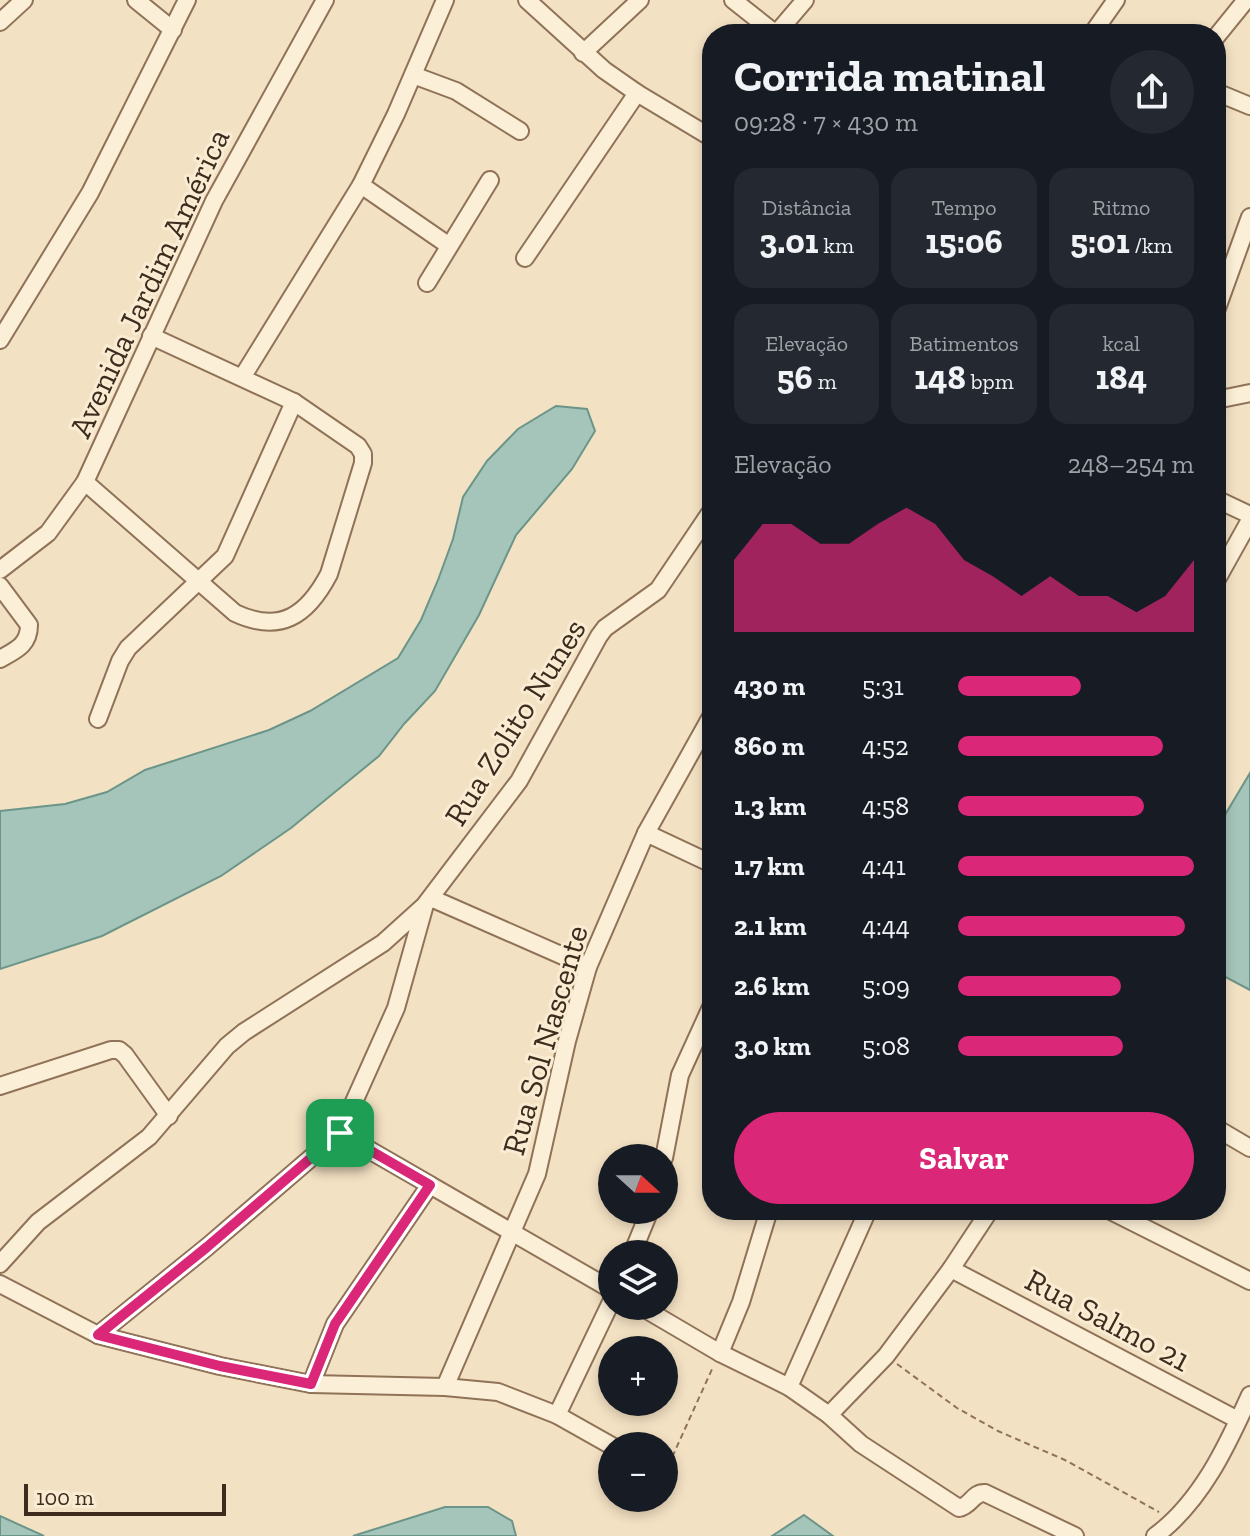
<!DOCTYPE html>
<html lang="pt">
<meta charset="utf-8">
<style>
:root{--surface:#171b24;--page:#242831;--text:#f1f3f6;--muted:#9ea1a6;--accent:#db2777}
body{margin:0;font-family:"Zilla Slab",serif;background:var(--page);color:var(--text);height:100vh;display:flex;flex-direction:column;font-size:30px;white-space:nowrap}
*{box-sizing:border-box;margin:0}
p{font-size:26px;color:var(--muted)}
.icon{flex:none;width:44px;height:44px;fill:none;stroke:currentColor;stroke-width:2;stroke-linecap:round;stroke-linejoin:round}
.map{position:relative;flex:1;overflow:hidden}
.side{position:absolute;left:702px;top:24px;width:524px;height:1196px;display:flex;flex-direction:column;background:var(--surface);border-radius:32px;box-shadow:0 4px 12px #0003}
.side>*{flex:none}
.needle{width:52px;rotate:111deg}
.fabs{position:absolute;left:598px;top:1144px;display:grid;gap:16px}
.fabs a{display:grid;place-items:center;width:80px;height:80px;border-radius:50%;background:var(--surface);box-shadow:0 4px 12px #0003;font-size:40px}
.scale{position:absolute;left:24px;bottom:20px;width:202px;box-sizing:border-box;padding-left:8px;border:4px solid #3d2b1d;border-top:0;font-size:22px;line-height:28px;white-space:nowrap;color:#3d2b1d;-webkit-text-stroke:6px #f9ecd3;paint-order:stroke}
.pin{position:absolute;display:grid;place-items:center;width:68px;height:68px;color:#fff;margin:-34px;border-radius:16px;box-shadow:0 4px 12px #0006}
.round{display:grid;place-items:center;flex:none;width:84px;height:84px;border-radius:42px;background:var(--page)}
.overview{display:flex;align-items:center;justify-content:space-between;height:136px;padding:0 32px}
h1{font-size:44px;font-weight:700;line-height:60px}
.metrics{display:grid;grid-template-columns:repeat(3,1fr);gap:12px;height:136px;padding:8px 32px}
.metrics div{display:grid;align-content:center;border-radius:20px;background:var(--page);text-align:center}
.metrics b{font-size:34px;font-weight:700}
.metrics small{font-size:22px;font-weight:400}
.metrics p{font-size:22px}
.chart{height:224px;padding:16px 32px}
.chart p{display:flex;justify-content:space-between}
.chart svg{width:100%;height:144px;margin-top:8px;fill:var(--accent);opacity:.7}
.primary-button{display:flex;gap:16px;margin-top:auto;padding:16px 32px}
.primary-button a{flex:1;height:92px;border-radius:48px;background:var(--accent);color:#fff;font-size:32px;font-weight:700;line-height:92px;text-align:center}
ul{padding:0 32px;list-style:none;font-size:26px}
li{display:grid;grid-template-columns:128px 96px 1fr;align-items:center;height:60px}
li i{height:20px;border-radius:10px;background:var(--accent)}
.map>svg:first-child{display:block}
.water{fill:#a5c5ba;stroke:#6b9588;stroke-width:2}
.lines{fill:none;stroke-linecap:round;stroke-linejoin:round}
.minor-casing{stroke:#8f7257;stroke-width:20}
.path{stroke:#8f7257;stroke-width:2;stroke-dasharray:6 4;stroke-linecap:butt}
.minor{stroke:#fcefd7;stroke-width:16}
.route-casing{stroke:#fff;stroke-width:16}
.route{stroke:#db2777;stroke-width:10}
.labels{text-anchor:middle;stroke-width:6;stroke-linejoin:round;paint-order:stroke}
.street-label{font-size:32px;fill:#3d2b1d;stroke:#f9ecd3}
</style>
<div class="map">
<svg width="1250" height="1536" viewBox="0 0 1250 1536">
<rect width="100%" height="100%" fill="#f3e1c3"/>
<!-- water -->
<g class="water">
<polygon points="556,406 587,409 595,431 572,469 516,535 479,615 435,691 404,724 379,756 291,828 221,876 102,936 0,969 0,811 65,804 107,792 145,770 269,730 310,711 398,658 421,620 438,580 453,539 463,497 487,461 518,429"/>
<polygon points="1250,773 1250,990 1216,972 1216,830"/>
<polygon points="445,1507 488,1507 512,1521 516,1536 353,1536"/>
<polygon points="804,1515 833,1536 772,1536"/>
<polygon points="0,1516 44,1536 0,1536"/>
</g>
<g class="lines">
<defs>
<g id="minor">
<polyline points="136,0 173,30"/>
<polyline points="527,0 604,70 637,93 712,138"/>
<polyline points="733,0 776,34 805,0"/>
<polyline points="0,22 24,0"/>
<polyline points="1092,34 1116,0"/>
<polyline points="1216,37 1246,0"/>
<polyline points="583,53 640,0"/>
<polyline points="413,75 456,91 520,131"/>
<polyline points="1216,92 1250,106"/>
<polyline points="361,185 448,245"/>
<polyline points="525,258 637,93"/>
<polyline points="427,283 490,180"/>
<polyline points="1216,311 1250,217"/>
<polyline points="0,340 90,193 187,0"/>
<polyline points="243,376 361,185 396,114 445,0"/>
<polyline points="1216,400 1250,393"/>
<path d="M85,482L235,613C280,634 307,616 329,574L363,463V454L358,446L294,402L151,336"/>
<polyline points="1216,499 1250,515"/>
<polyline points="0,570 48,533 85,482 214,201 325,0"/>
<polyline points="1216,581 1250,520"/>
<path d="M0,586L29,625C29,645 16,650 0,659"/>
<polyline points="98,719 120,661 128,648 225,556 294,402"/>
<polyline points="646,833 712,864"/>
<polyline points="431,898 588,967"/>
<polyline points="0,1086 111,1050 119,1050 125,1055 169,1116"/>
<polyline points="1216,1128 1250,1148"/>
<polyline points="340,1133 612,1290"/>
<polyline points="664,1158 680,1075 712,1005"/>
<polyline points="1109,1210 1250,1281"/>
<polyline points="632,1254 650,1210"/>
<polyline points="0,1264 38,1222 149,1137 227,1046 244,1032 383,943 424,906 519,781 599,636 605,628 658,590 712,510"/>
<polyline points="951,1269 1238,1420"/>
<polyline points="0,1284 98,1335 220,1366 311,1384 445,1387 498,1392 557,1415 612,1446"/>
<path d="M640,1306L720,1353L789,1387L829,1415L861,1444L959,1508C971,1506 973,1492 985,1493L1075,1536"/>
<polyline points="98,1335 207,1247 340,1133 396,1008 424,908"/>
<polyline points="720,1353 741,1302 769,1210"/>
<polyline points="311,1384 335,1324 430,1185"/>
<polyline points="445,1387 537,1174 567,1041 588,967 646,833 712,715"/>
<polyline points="789,1387 868,1210"/>
<polyline points="557,1415 612,1300"/>
<polyline points="829,1415 886,1356 951,1269 990,1210"/>
<path d="M1155,1536C1201,1502 1227,1446 1250,1395"/>
</g>
</defs>
<!-- minor casing -->
<use href="#minor" class="minor-casing"/>
<!-- path -->
<g class="path">
<polyline points="897,1364 957,1408 998,1431 1065,1460 1159,1512"/>
<polyline points="664,1475 713,1367"/>
</g>
<!-- minor -->
<use href="#minor" class="minor"/>
</g>
<g class="lines">
<defs>
<polygon id="route" points="340,1133 430,1185 335,1324 311,1384 220,1366 98,1335 207,1247"/>
</defs>
<!-- route casing -->
<use href="#route" class="route-casing"/>
<!-- route -->
<use href="#route" class="route"/>
</g>
<g class="labels">
<!-- street labels -->
<g class="street-label">
<text transform="translate(149 283) rotate(-65)" y="11">Avenida Jardim América</text>
<text transform="translate(515 722) rotate(-58)" y="11">Rua Zolito Nunes</text>
<text transform="translate(545 1040) rotate(-74)" y="11">Rua Sol Nascente</text>
<text transform="translate(1108 1320) rotate(28)" y="11">Rua Salmo 21</text>
</g>
</g>
</svg>
<div class="fabs">
<a><svg class="needle" viewBox="-14 -14 28 28"><path d="M0-13l5 13h-10z" fill="#e53935"/><path d="M0 13l5-13h-10z" fill="#9ea1a6"/></svg></a>
<a><svg class="icon" aria-label="layers" viewBox="0 0 24 24"><path d="M12 4l9 5-9 5-9-5zM3 14l9 5 9-5"/></svg></a>
<a>+</a>
<a>−</a>
</div>
<div class="scale">100 m</div>
<div class="pin" style="left:340px;top:1133px;background:#1e9e55"><svg class="icon" aria-label="arrive" viewBox="0 0 24 24"><path d="M6 21V4h12l-3 4 3 4H6"/></svg></div>
<section class="side">
<div class="overview"><div><h1>Corrida matinal</h1><p>09:28 · 7 × 430 m</p></div><a class="round"><svg class="icon" aria-label="share" viewBox="0 0 24 24"><path d="M12 15V3M7 8l5-5 5 5M5 13v7h14v-7"/></svg></a></div>
<div class="metrics">
<div><p>Distância</p><b>3.01<small> km</small></b></div>
<div><p>Tempo</p><b>15:06</b></div>
<div><p>Ritmo</p><b>5:01<small> /km</small></b></div>
</div>
<div class="metrics">
<div><p>Elevação</p><b>56<small> m</small></b></div>
<div><p>Batimentos</p><b>148<small> bpm</small></b></div>
<div><p>kcal</p><b>184</b></div>
</div>
<div class="chart"><p><span>Elevação</span>248–254 m</p>
<svg viewBox="0 0 160 44" preserveAspectRatio="none"><path d="M0 44V22L10 11L20 11L30 17L40 17L50 11L60 6L70 11L80 22L90 27L100 33L110 27L120 33L130 33L140 38L150 33L160 22V44z"/></svg>
</div>
<ul>
<li><b>430 m</b>5:31<i style="width:52%"></i></li>
<li><b>860 m</b>4:52<i style="width:87%"></i></li>
<li><b>1.3 km</b>4:58<i style="width:79%"></i></li>
<li><b>1.7 km</b>4:41<i style="width:100%"></i></li>
<li><b>2.1 km</b>4:44<i style="width:96%"></i></li>
<li><b>2.6 km</b>5:09<i style="width:69%"></i></li>
<li><b>3.0 km</b>5:08<i style="width:70%"></i></li>
</ul>
<div class="primary-button"><a>Salvar</a></div>
</section>
</div>
